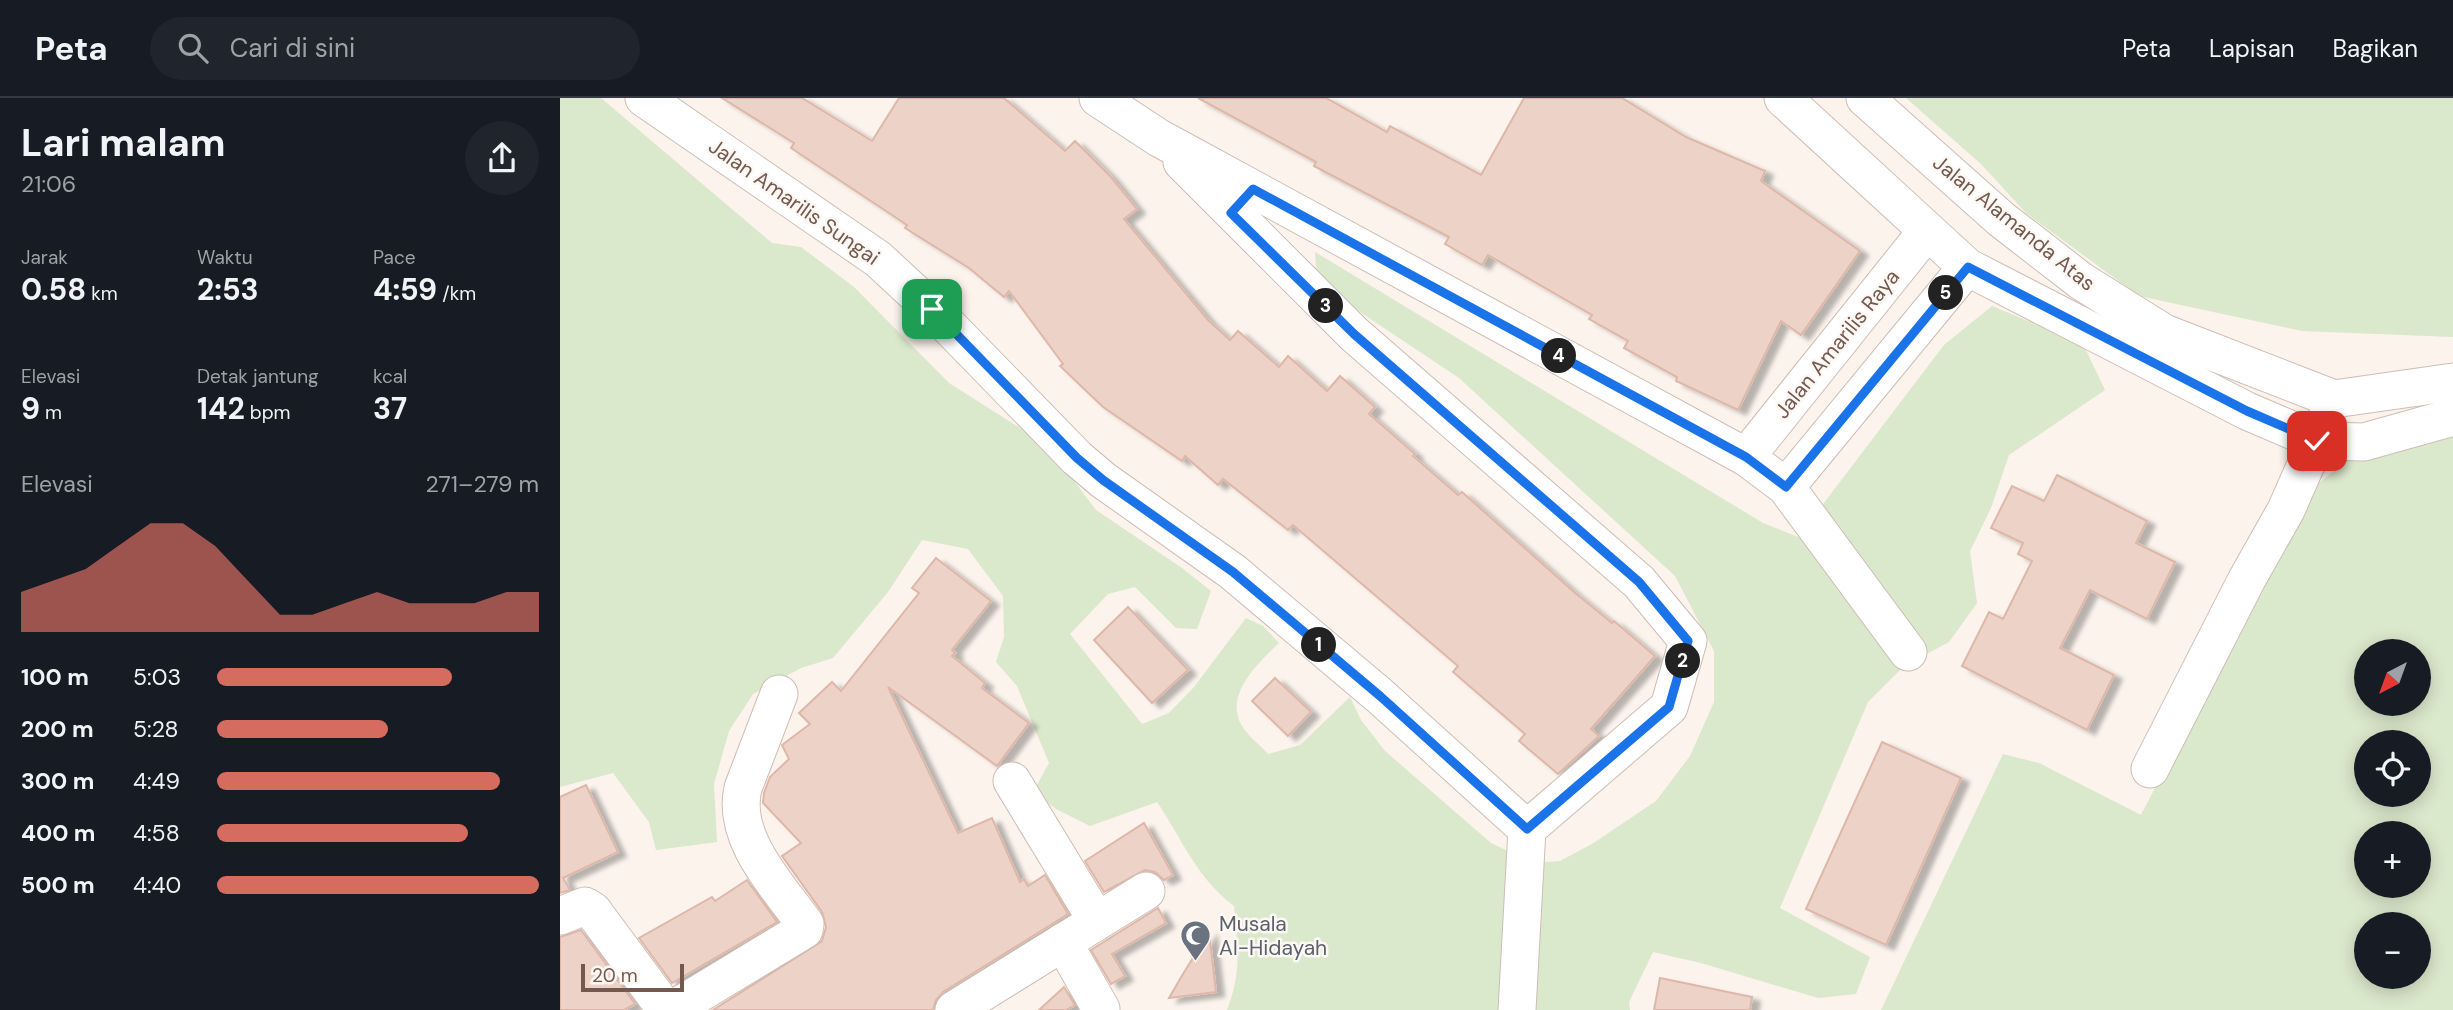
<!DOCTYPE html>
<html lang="id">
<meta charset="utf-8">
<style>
:root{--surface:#171b24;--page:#20242c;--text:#f1f3f6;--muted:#9ea1a6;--line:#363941;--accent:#d66c60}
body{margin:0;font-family:"DM Sans",sans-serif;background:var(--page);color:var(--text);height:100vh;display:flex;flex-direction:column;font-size:26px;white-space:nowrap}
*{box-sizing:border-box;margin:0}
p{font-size:23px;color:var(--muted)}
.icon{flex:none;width:38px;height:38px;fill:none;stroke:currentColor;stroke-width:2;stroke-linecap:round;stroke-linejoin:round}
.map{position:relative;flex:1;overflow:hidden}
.side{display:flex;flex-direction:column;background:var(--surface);width:560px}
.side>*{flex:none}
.needle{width:46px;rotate:221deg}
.controls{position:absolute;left:1794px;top:541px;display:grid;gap:14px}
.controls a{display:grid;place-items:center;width:77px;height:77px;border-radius:50%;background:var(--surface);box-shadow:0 4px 18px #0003;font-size:35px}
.scale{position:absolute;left:21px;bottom:18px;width:103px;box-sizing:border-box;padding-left:7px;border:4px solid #745951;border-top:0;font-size:19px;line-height:24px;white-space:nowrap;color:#745951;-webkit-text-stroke:5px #fdf8f3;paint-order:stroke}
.pin{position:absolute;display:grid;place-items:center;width:60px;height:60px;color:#fff;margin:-30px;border-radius:14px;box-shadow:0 4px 10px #0006}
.km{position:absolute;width:35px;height:35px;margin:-18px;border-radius:50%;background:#222;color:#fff;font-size:19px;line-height:35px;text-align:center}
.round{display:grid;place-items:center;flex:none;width:74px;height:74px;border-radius:37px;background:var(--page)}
.summary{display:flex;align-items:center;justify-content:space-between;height:119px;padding:0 21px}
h1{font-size:38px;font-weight:700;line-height:52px}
.figures{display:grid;grid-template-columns:repeat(3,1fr);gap:10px;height:119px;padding:7px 21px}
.figures div{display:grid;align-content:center}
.figures b{font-size:30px;font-weight:700}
.figures small{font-size:19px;font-weight:400}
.figures p{font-size:19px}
.chart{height:196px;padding:14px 21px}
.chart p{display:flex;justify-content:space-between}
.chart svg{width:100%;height:126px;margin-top:7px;fill:var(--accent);opacity:.7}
ul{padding:0 21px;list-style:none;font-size:23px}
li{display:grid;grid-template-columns:112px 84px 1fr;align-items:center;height:52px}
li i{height:18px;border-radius:9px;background:var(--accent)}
header{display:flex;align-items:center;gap:42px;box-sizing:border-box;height:98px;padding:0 35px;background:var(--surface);border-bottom:2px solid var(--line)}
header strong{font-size:33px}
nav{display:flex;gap:38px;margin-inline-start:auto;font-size:24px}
.search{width:490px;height:63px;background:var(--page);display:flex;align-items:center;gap:18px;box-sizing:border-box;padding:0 24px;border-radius:38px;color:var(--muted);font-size:26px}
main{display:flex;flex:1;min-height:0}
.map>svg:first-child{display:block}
.green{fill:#dae8cb;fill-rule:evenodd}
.building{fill:#edd2c7;stroke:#deb7a9;stroke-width:2;filter:url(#shadow)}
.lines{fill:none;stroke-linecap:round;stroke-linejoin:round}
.minor-casing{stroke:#cebdb5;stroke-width:39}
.minor{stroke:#fff;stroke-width:37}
.route-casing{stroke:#fff;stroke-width:14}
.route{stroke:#1a73e8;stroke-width:9}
.labels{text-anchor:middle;stroke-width:5;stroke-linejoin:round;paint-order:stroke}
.street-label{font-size:21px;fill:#745951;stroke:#fdf8f3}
.worship-label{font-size:21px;fill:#5b616d;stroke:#fdf8f3;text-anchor:start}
</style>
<header>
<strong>Peta</strong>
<div class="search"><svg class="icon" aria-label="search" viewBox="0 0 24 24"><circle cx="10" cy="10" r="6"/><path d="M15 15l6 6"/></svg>Cari di sini</div>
<nav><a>Peta</a><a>Lapisan</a><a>Bagikan</a></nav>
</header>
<main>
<section class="side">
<div class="summary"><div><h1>Lari malam</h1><p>21:06</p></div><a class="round"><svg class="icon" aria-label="share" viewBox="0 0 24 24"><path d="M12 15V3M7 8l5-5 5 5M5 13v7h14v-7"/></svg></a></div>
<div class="figures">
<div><p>Jarak</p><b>0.58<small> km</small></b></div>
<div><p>Waktu</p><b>2:53</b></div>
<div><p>Pace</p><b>4:59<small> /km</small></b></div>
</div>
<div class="figures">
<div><p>Elevasi</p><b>9<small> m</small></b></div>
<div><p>Detak jantung</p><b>142<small> bpm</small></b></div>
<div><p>kcal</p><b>37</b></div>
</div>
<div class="chart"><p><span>Elevasi</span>271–279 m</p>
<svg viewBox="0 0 160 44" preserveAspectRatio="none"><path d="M0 44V30L10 26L20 22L30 14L40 6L50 6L60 14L70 26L80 38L90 38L100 34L110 30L120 34L130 34L140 34L150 30L160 30V44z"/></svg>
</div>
<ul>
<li><b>100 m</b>5:03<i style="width:73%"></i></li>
<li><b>200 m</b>5:28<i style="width:53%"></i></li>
<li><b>300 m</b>4:49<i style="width:88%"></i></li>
<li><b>400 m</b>4:58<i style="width:78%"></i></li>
<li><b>500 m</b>4:40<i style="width:100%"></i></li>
</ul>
</section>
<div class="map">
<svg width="1893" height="912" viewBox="0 0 1893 912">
<defs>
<filter id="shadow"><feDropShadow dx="8" dy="4.5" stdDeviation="2" flood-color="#0004"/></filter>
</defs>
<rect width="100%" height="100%" fill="#fbf3ec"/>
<!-- green -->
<g class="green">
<path d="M0,0H41L212,145L241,149L294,189L389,285L471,337L504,370L536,412L622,470L651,493L637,531L616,530L575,489L548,496L510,536L582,626L609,615L634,589L686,520L703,528L719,545C699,564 663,597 682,628C688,638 700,647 708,656L740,647L790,599L801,622L825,653L931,745L973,765L1000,763L1032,746L1096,703L1130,658L1154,604V553L1115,478L899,280L803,216L757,181L755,154L1203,425L1238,439L1384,247L1432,208L1523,246L1545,292L1449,357L1431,410L1410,453L1417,505L1389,544L1344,568L1308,604L1220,810L1310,859L1296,896L1258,900L1141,865L1093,854L1069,904L1070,912H667C682,874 678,847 674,808C635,778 623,742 597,704L530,728L496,711L473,694L489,665L457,588L436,564L444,539L443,498L408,451L362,442L328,494L273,560L241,570L193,596L169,633L154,686L157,744L96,752L89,724L53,675L0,689Z"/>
<polygon points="1346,0 1893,0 1893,239 1742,233 1579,198 1466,115 1421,66"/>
<path d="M1893,336V912H1321L1443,656L1479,665L1581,717L1688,511L1759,385L1786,363ZM1806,553H1858V606H1806ZM1806,644H1858V696H1806ZM1806,735H1858V788H1806ZM1806,826H1858V878H1806Z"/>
</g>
<!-- building -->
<g class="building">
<polygon points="162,0 242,0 312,43 339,0 444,0 505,53 515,43 551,79 577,111 564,121 648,222 670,242 678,233 719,269 728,258 767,293 780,278 815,309 809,316 855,356 853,358 898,397 902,394 1014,494 1052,525 1054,523 1095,558 1031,631 1039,638 998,676 959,643 965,636 893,574 898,568 733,427 728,432 663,381 658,387 625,358 622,363 543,309 500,268 503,266 449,193 444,199 409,170 345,130 347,127 231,50 234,45"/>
<polygon points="638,0 766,0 827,34 830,28 921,77 964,0 1062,0 1126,39 1205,73 1201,83 1300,153 1241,237 1221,223 1178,312 1116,283 1117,279 1064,250 1068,243 1029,221 1032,217 928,157 922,167 885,146 889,139 754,68 756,64"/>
<polygon points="1497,377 1587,423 1576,445 1615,464 1587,521 1530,492 1500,550 1554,577 1527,632 1402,568 1429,514 1443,521 1472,463 1458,456 1463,445 1431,430 1452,388 1484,403"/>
<polygon points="376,460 431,503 392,552 395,555 392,558 425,585 422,590 469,625 437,668 328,589 398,735 432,720 460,784 464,781 468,788 485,777 508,816 383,894 376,902 373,912 153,912 262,843 266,829 262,814 222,758 241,745 203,705 204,695 210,679 229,661 222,647 250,626 239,615 272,584 281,593 359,495 352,490"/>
<polygon points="568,509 628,572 592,605 534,542"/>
<polygon points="715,580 751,614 728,638 692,603"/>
<polygon points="1322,644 1401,680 1326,847 1246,811"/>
<polygon points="26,687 58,754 3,780 10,792 0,795 0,699"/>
<polygon points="584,725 613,777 604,782 595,774 585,772 544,794 525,763"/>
<polygon points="187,782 217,824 112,885 79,840 152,799 155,803"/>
<polygon points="598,810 606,825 552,856 565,878 551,886 531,852"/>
<polygon points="21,832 75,906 64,912 0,912 0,839"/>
<polygon points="649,834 656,894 609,900 623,876"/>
<polygon points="1100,880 1192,899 1190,912 1094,912"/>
<polygon points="504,889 515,907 506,912 479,912"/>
</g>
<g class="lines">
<defs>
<g id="minor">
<polyline points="84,0 318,161 372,211 517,360 543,382 673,474 820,598 967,731"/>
<polyline points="538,0 599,40 1186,359 1226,389 1348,554"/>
<polyline points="1223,0 1407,169 1687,313 1757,343 1804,344 1893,319"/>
<polyline points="1305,0 1441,121 1521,183 1604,235 1774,301 1893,284"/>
<polyline points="622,64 794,236 1079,484 1128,543 1109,609 967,731"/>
<polyline points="1186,359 1367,133"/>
<polyline points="1226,389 1407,169"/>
<polyline points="1590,671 1687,481 1726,412 1766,321"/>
<polyline points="452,683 537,823"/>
<polyline points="0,818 25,808 33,813 106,912"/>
<polyline points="503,844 541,911"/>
<path d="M112,912L244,832L245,826C218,788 171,740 183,690L219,596"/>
<polyline points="394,912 586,793"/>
<polyline points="957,912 967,731"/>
</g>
</defs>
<!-- minor casing -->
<use href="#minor" class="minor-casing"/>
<!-- minor -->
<use href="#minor" class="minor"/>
</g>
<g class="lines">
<defs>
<polyline id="route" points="372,211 517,360 543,382 673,474 820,598 967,731 1109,609 1128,543 1079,484 794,236 671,115 693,91 1186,359 1226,389 1408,169 1687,313 1757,343"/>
</defs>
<!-- route casing -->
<use href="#route" class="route-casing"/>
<!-- route -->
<use href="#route" class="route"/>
</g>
<!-- icons -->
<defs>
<symbol id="mosque-pin" viewBox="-11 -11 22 30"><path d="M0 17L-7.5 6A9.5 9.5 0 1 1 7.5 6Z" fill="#6b7280" stroke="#fdf8f3"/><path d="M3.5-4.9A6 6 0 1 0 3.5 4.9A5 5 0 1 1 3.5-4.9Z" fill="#fff"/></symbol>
</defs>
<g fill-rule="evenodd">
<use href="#mosque-pin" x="618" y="820" width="35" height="47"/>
</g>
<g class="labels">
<!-- street labels -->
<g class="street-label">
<text transform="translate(234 104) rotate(35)" y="7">Jalan Amarilis Sungai</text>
<text transform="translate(1454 125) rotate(39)" y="7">Jalan Alamanda Atas</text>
<text transform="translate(1277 246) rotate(-51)" y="7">Jalan Amarilis Raya</text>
</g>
<!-- worship labels -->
<g class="worship-label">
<text x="659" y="833">Musala<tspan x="659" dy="24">Al-Hidayah</tspan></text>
</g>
</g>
</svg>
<div class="controls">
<a><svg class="needle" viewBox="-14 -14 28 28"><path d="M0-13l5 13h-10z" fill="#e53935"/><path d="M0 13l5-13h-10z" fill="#9ea1a6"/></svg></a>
<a><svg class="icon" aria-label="locate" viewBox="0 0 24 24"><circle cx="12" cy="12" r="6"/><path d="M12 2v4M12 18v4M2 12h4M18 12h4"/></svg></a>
<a>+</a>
<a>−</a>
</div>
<div class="scale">20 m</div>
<div class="pin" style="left:372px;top:211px;background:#1e9e55"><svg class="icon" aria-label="arrive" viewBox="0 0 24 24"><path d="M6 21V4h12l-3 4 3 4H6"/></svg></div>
<div class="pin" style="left:1757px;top:343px;background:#d93025"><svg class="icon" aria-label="check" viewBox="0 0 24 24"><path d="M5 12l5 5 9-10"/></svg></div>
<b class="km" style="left:759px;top:547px">1</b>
<b class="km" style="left:1123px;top:563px">2</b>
<b class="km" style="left:766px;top:208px">3</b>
<b class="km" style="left:999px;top:258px">4</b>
<b class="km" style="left:1386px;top:195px">5</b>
</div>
</main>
